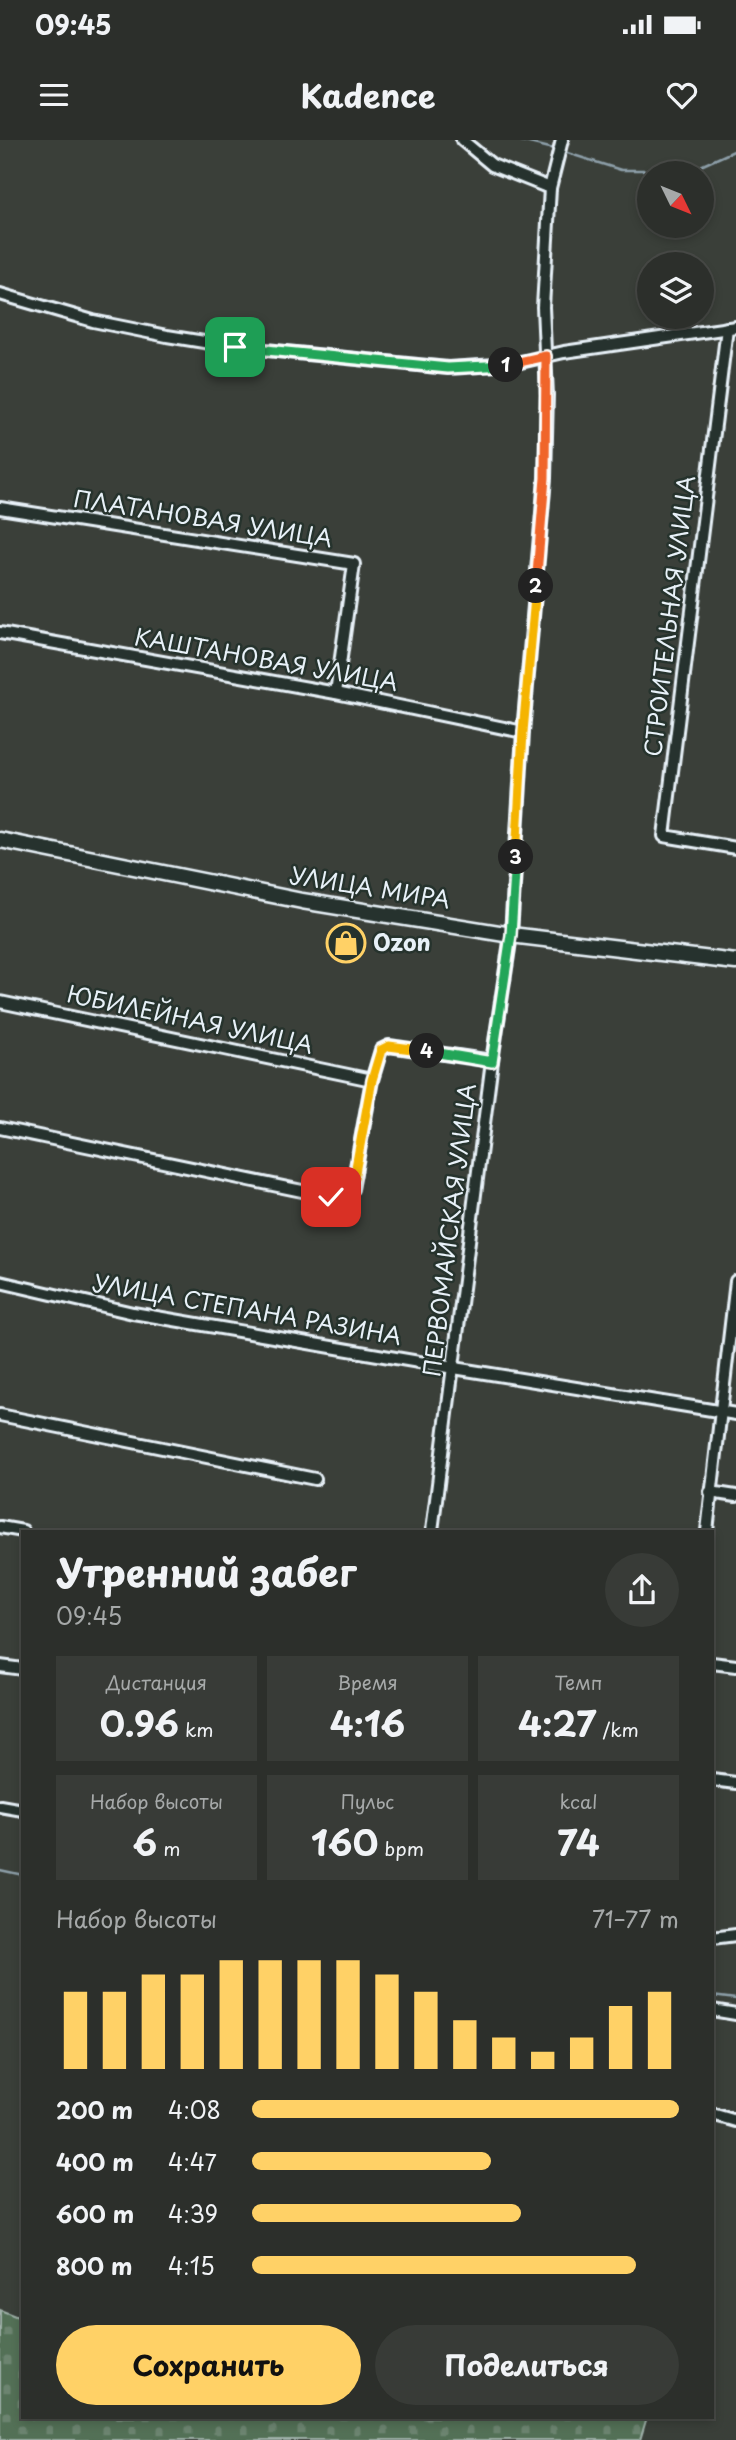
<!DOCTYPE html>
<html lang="ru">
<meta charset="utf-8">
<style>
:root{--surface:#2c2f2b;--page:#383b37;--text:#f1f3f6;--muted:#a6a9a9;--line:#484a47;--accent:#ffd166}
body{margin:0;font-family:"Playpen Sans",sans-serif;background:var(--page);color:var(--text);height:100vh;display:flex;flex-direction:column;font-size:26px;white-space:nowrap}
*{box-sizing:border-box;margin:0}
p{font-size:23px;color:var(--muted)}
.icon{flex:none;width:38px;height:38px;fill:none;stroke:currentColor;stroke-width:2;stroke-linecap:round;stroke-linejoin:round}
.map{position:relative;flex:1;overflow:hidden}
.panel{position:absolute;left:21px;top:1390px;width:693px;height:889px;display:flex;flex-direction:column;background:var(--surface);border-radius:0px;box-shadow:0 4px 10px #0003,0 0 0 2px var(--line)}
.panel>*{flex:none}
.needle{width:46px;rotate:133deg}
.buttons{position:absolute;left:637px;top:21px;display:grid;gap:14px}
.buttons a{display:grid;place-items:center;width:77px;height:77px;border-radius:50%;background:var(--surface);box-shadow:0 4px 10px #0003,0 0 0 2px var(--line);font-size:35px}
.pin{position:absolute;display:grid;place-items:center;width:60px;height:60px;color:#fff;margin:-30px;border-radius:14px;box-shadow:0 4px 10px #0006}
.km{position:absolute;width:35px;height:35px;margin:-18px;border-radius:50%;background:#222;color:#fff;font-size:19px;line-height:35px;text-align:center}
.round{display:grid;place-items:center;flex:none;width:74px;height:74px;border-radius:37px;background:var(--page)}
.head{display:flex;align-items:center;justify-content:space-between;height:119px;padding:0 35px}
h1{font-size:38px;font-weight:700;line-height:52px}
.stats{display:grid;grid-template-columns:repeat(3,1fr);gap:10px;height:119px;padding:7px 35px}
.stats div{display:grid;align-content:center;border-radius:0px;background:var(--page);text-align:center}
.stats b{font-size:35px;font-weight:700}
.stats small{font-size:19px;font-weight:400}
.stats p{font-size:19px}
.chart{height:196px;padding:14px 35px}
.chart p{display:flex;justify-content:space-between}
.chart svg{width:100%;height:126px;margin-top:7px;stroke:var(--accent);stroke-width:6}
.cta{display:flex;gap:14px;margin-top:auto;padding:14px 35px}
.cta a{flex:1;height:80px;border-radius:42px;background:var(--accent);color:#111;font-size:28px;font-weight:700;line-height:80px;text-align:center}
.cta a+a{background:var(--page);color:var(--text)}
ul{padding:0 35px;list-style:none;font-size:23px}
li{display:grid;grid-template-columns:112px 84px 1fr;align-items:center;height:52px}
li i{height:18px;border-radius:9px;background:var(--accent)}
.status{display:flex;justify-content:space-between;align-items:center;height:49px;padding:0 35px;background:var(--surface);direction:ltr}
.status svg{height:19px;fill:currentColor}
header{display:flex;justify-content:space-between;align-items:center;height:91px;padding:0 35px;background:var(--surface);font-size:32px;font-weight:700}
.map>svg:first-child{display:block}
.cemetery{fill:url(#cemetery-stones);stroke:#9eb0a8;stroke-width:2}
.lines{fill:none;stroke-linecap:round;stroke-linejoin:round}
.stream{stroke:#8d9fa9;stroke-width:2.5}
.minor-casing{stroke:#e8f1f8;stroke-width:16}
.major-casing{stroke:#e8f1f8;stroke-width:19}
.minor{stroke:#26332d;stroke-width:10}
.major{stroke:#26332d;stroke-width:14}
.split-1-casing{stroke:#fff;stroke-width:14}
.split-2-casing{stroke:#fff;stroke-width:14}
.split-3-casing{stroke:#fff;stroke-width:14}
.split-4-casing{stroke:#fff;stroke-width:14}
.split-5-casing{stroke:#fff;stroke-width:14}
.split-1{stroke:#22a559;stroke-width:9}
.split-2{stroke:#f0652b;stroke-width:9}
.split-3{stroke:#f5b400;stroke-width:9}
.split-4{stroke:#22a559;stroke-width:9}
.split-5{stroke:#f5b400;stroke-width:9}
.labels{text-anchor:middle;stroke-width:5;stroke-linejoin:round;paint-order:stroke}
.street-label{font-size:23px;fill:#e8f1f8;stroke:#26332d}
.poi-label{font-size:23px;font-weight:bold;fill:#e8f1f8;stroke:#26332d;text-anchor:start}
</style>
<div class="status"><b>09:45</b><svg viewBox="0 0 49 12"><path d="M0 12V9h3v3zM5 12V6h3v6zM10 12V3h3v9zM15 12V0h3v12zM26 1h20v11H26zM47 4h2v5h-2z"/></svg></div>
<header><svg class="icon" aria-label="menu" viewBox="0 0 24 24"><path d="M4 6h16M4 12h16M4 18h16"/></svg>Kadence<svg class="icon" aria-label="heart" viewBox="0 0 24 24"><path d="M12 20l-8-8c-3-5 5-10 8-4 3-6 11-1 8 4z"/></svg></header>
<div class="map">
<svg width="736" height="2300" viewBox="0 0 736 2300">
<defs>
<pattern id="cemetery-stones" width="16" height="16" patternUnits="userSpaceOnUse" patternTransform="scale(1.75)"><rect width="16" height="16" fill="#536f57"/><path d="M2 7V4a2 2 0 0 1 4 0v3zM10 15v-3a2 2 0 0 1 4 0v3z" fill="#6c8470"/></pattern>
</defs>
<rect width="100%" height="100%" fill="#3a3f39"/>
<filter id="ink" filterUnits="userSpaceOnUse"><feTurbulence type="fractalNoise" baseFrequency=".0143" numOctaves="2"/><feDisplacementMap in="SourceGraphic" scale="14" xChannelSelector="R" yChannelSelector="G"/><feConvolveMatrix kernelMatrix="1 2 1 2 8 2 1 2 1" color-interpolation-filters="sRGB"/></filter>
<g filter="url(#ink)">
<!-- cemetery -->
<polygon class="cemetery" points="0,2170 23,2179 23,2277 647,2277 640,2300 0,2300"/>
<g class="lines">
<!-- stream -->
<g class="stream">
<polyline points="517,0 558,10"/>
<polyline points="564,12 621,30 663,30 694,29 736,10"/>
<polyline points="0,1730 23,1735"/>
<polyline points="712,1856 736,1859"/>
</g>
<defs>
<g id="minor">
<polyline points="462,0 492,25 550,48"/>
<polyline points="0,154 93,181 167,196 235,207 448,228 512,224 564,212 736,187"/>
<polyline points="727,188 664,696 736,708"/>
<polyline points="0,368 354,424 336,553"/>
<polyline points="0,493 336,553 523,592"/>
<polyline points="0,862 372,940"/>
<polyline points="0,988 331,1057 343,1057 352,1049 372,940 381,910 389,906 492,921"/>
<polyline points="0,1142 133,1173 454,1228 736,1274"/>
<polyline points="0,1275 315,1339"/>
<polyline points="710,1352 736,1356"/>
<polyline points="0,1387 23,1391"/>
<polyline points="432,1391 492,921 511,795 523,592 545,338 547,255 543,167 550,48 562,0"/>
<polyline points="707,1391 736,1141"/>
<polyline points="712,1523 736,1526"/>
<polyline points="0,1526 23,1529"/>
<polyline points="712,1640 736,1643"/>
<polyline points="0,1666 23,1670"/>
<polyline points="712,1798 736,1795"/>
<polyline points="712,1870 736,1874"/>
<polyline points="712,1974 736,1981"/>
</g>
<polyline id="major" points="0,700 302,761 511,795 736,822"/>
</defs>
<!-- minor casing -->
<use href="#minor" class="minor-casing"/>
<!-- major casing -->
<use href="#major" class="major-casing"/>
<!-- minor -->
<use href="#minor" class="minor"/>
<!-- major -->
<use href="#major" class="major"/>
</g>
</g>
<g class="lines" filter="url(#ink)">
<defs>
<polyline id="split-1" points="235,207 448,228 506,225"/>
<polyline id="split-2" points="506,225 546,216 545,338 536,446"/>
<polyline id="split-3" points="516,717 523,592 536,446"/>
<polyline id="split-4" points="427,911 492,922 511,795 516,717"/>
<polyline id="split-5" points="331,1057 343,1057 352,1049 372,940 381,910 389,906 427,911"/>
</defs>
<!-- split-1 casing -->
<use href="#split-1" class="split-1-casing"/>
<!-- split-2 casing -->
<use href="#split-2" class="split-2-casing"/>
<!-- split-3 casing -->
<use href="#split-3" class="split-3-casing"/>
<!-- split-4 casing -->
<use href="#split-4" class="split-4-casing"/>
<!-- split-5 casing -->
<use href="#split-5" class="split-5-casing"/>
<!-- split-1 -->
<use href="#split-1" class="split-1"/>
<!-- split-2 -->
<use href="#split-2" class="split-2"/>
<!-- split-3 -->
<use href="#split-3" class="split-3"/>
<!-- split-4 -->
<use href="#split-4" class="split-4"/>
<!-- split-5 -->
<use href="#split-5" class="split-5"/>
</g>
<!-- icons -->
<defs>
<symbol id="shop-ring" viewBox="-11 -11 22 22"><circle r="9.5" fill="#26332d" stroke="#ffd166" stroke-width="1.5"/><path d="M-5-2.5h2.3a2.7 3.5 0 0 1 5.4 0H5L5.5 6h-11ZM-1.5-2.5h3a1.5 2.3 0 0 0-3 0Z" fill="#ffd166"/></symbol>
</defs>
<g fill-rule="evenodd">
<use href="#shop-ring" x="324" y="781" width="44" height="44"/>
</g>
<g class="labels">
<!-- street labels -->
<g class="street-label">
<text transform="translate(203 379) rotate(9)" y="8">ПЛАТАНОВАЯ УЛИЦА</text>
<text transform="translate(670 476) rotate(-83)" y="8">СТРОИТЕЛЬНАЯ УЛИЦА</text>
<text transform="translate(266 520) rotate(10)" y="8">КАШТАНОВАЯ УЛИЦА</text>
<text transform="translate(370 748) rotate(9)" y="8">УЛИЦА МИРА</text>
<text transform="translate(190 880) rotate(12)" y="8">ЮБИЛЕЙНАЯ УЛИЦА</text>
<text transform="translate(450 1090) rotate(-83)" y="8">ПЕРВОМАЙСКАЯ УЛИЦА</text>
<text transform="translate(247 1170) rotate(10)" y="8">УЛИЦА СТЕПАНА РАЗИНА</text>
</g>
<!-- poi labels -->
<g class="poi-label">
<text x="373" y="811">Ozon</text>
</g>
</g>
</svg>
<div class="buttons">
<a><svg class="needle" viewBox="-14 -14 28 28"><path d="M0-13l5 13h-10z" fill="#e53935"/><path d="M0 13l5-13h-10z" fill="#a6a9a9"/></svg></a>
<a><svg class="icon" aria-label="layers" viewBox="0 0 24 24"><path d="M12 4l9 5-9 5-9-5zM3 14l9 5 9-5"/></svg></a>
</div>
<div class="pin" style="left:235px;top:207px;background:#1e9e55"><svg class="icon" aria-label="arrive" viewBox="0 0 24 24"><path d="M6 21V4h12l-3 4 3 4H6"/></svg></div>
<div class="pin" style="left:331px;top:1057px;background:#d93025"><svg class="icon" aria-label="check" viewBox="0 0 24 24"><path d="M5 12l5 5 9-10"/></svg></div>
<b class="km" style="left:506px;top:225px">1</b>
<b class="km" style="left:536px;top:446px">2</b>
<b class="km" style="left:516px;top:717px">3</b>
<b class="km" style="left:427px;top:911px">4</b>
<section class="panel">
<div class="head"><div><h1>Утренний забег</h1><p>09:45</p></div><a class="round"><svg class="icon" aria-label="share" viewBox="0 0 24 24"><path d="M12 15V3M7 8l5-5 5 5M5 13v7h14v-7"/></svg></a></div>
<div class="stats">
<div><p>Дистанция</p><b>0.96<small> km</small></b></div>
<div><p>Время</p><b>4:16</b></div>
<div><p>Темп</p><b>4:27<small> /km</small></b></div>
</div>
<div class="stats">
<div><p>Набор высоты</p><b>6<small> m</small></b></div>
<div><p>Пульс</p><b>160<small> bpm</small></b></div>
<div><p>kcal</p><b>74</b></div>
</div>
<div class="chart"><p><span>Набор высоты</span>71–77 m</p>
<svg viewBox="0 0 160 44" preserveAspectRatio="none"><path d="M5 44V17M15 44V17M25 44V11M35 44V11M45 44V6M55 44V6M65 44V6M75 44V6M85 44V11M95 44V17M105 44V27M115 44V33M125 44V38M135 44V33M145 44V22M155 44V17"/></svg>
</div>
<ul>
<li><b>200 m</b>4:08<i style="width:100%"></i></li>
<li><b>400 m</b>4:47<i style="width:56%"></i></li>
<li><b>600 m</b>4:39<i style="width:63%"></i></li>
<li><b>800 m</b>4:15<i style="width:90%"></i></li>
</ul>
<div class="cta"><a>Сохранить</a><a>Поделиться</a></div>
</section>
</div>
